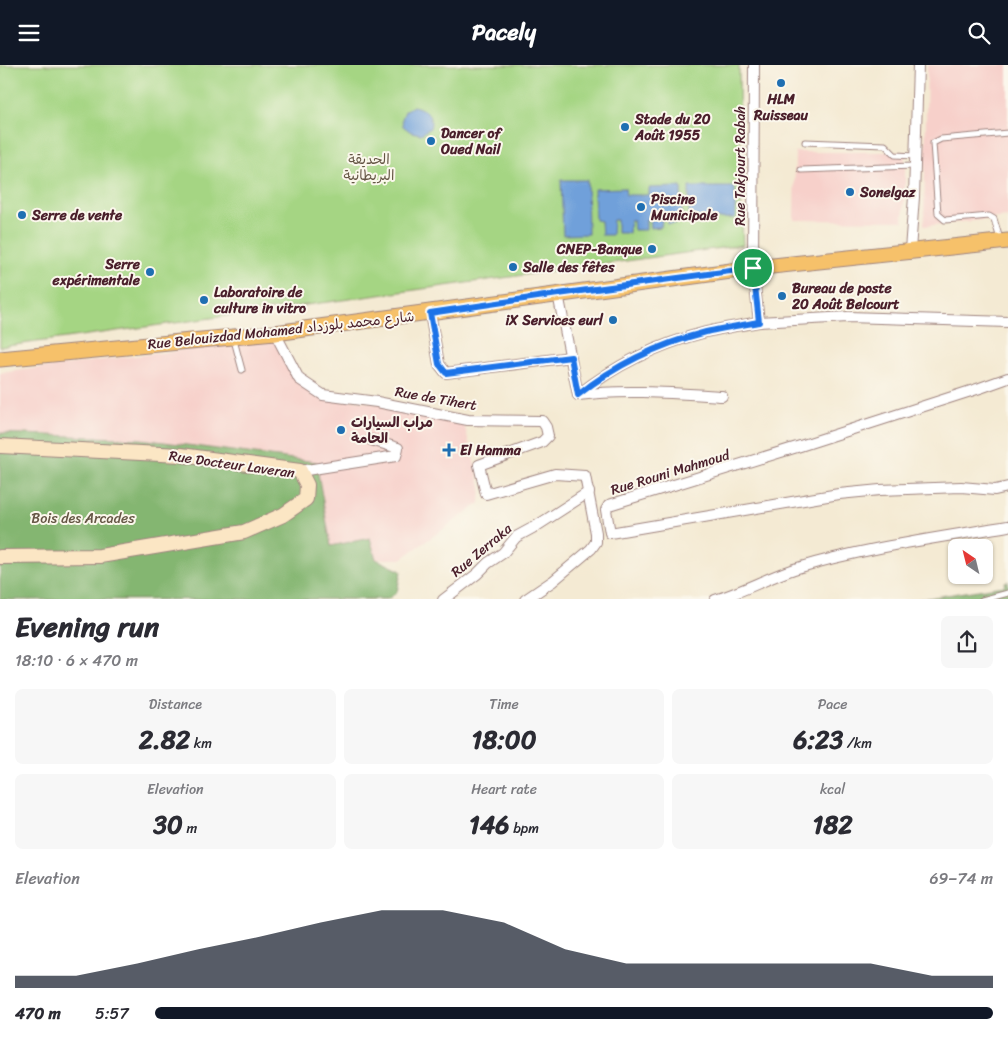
<!DOCTYPE html>
<meta charset="utf-8">
<style>
:root{--surface:#fff;--page:#f7f7f7;--text:#2b2b33;--muted:#7c7c81;--accent:#111827}
body{margin:0;font-family:Sriracha,"Playpen Sans Arabic",sans-serif;background:var(--page);color:var(--text);height:100vh;display:flex;flex-direction:column;font-size:19px;white-space:nowrap}
*{box-sizing:border-box;margin:0}
p{font-size:16px;color:var(--muted)}
.icon{flex:none;width:28px;height:28px;fill:none;stroke:currentColor;stroke-width:2;stroke-linecap:round;stroke-linejoin:round}
.map{position:relative;height:534px;overflow:hidden}
.side{display:flex;flex-direction:column;background:var(--surface);flex:1}
.side>*{flex:none}
.needle{width:32px;rotate:325deg}
.controls{position:absolute;left:948px;top:474px;display:grid;gap:10px}
.controls a{display:grid;place-items:center;width:45px;height:45px;border-radius:8px;background:var(--surface);box-shadow:0 1px 4px #0004;font-size:25px}
.pin{position:absolute;display:grid;place-items:center;width:42px;height:42px;color:#fff;margin:-21px;border:2px solid #fff;border-radius:50%;box-shadow:0 1px 5px #0007}
.round{display:grid;place-items:center;flex:none;width:52px;height:52px;border-radius:8px;background:var(--page)}
.head{display:flex;align-items:center;justify-content:space-between;height:85px;padding:0 15px}
h1{font-size:28px;font-weight:800;line-height:38px}
.figures{display:grid;grid-template-columns:repeat(3,1fr);gap:8px;height:85px;padding:5px 15px}
.figures div{display:grid;align-content:center;border-radius:8px;background:var(--page);text-align:center}
.figures b{font-size:25px;font-weight:800}
.figures small{font-size:14px;font-weight:400}
.figures p{font-size:14px}
.chart{height:140px;padding:10px 15px}
.chart p{display:flex;justify-content:space-between}
.chart svg{width:100%;height:90px;margin-top:5px;fill:var(--accent);opacity:.7}
ul{padding:0 15px;list-style:none;font-size:16px}
li{display:grid;grid-template-columns:80px 60px 1fr;align-items:center;height:38px}
li i{height:12px;border-radius:6px;background:var(--accent)}
header{display:flex;justify-content:space-between;align-items:center;height:65px;padding:0 15px;background:var(--accent);color:#fff;font-size:22px;font-weight:800}
.map>svg:first-child{display:block}
.built{fill:#f7d0ca}
.green{fill:#a5d583;stroke:#787a57}
.forest{fill:#84b671;stroke:#676a4e}
.water{fill:#70a0da;stroke:#5d6082}
.lines{fill:none;stroke-linecap:round;stroke-linejoin:round}
.lane-casing{stroke:#9f847f;stroke-width:7}
.street-casing{stroke:#9f847f;stroke-width:12}
.secondary-casing{stroke:#9f847f;stroke-width:16}
.primary-casing{stroke:#9f847f;stroke-width:17}
.lane{stroke:#fff;stroke-width:5}
.street{stroke:#fff;stroke-width:10}
.secondary{stroke:#fbe6c4;stroke-width:14}
.primary{stroke:#f6c16b;stroke-width:15}
.route-casing{stroke:#fff;stroke-width:10}
.route{stroke:#1a73e8;stroke-width:6}
.poi-dot{fill:#1f6fb2;stroke:#fbf7ec;stroke-width:2}
.labels{text-anchor:middle;stroke-width:4;stroke-linejoin:round;paint-order:stroke}
.poi-label{font-size:14px;font-weight:bold;fill:#4a1f2b;stroke:#fbf7ec;text-anchor:start}
.park-label{font-size:14px;fill:#655645;stroke:#fbf7ec}
.street-label{font-size:14px;fill:#4a1f2b;stroke:#fbf7ec}
</style>
<header><svg class="icon" aria-label="menu" viewBox="0 0 24 24"><path d="M4 6h16M4 12h16M4 18h16"/></svg>Pacely<svg class="icon" aria-label="search" viewBox="0 0 24 24"><circle cx="10" cy="10" r="6"/><path d="M15 15l6 6"/></svg></header>
<div class="map">
<svg width="1008" height="535" viewBox="0 0 1008 535">
<rect width="100%" height="100%" fill="#fbf7ec"/>
<filter id="ink" filterUnits="userSpaceOnUse"><feTurbulence type="fractalNoise" baseFrequency=".02" numOctaves="2"/><feDisplacementMap in="SourceGraphic" scale="10" xChannelSelector="R" yChannelSelector="G"/><feConvolveMatrix kernelMatrix="1 2 1 2 8 2 1 2 1" color-interpolation-filters="sRGB"/></filter>
<filter id="wash" filterUnits="userSpaceOnUse"><feTurbulence type="fractalNoise" baseFrequency=".0096" numOctaves="4" result="noise"/><feDisplacementMap in="SourceGraphic" scale="20" xChannelSelector="R" yChannelSelector="G"/><feGaussianBlur stdDeviation="1.12" result="paint"/><feColorMatrix in="noise" values="0 0 0 0 0 0 0 0 0 0 0 0 0 0 0 0 0 1.4 0 .05"/><feComposite in="paint" operator="in"/></filter>
<g filter="url(#wash)">
<rect width="100%" height="100%" fill="#f4ead3"/>
<!-- built -->
<g class="built">
<polygon points="927,0 1008,0 1008,152 924,161"/>
<polygon points="795,87 905,87 905,120 903,156 794,155"/>
<polygon points="277,273 298,312 319,330 381,339 464,359 481,422 480,438 401,494 376,494 370,473 331,481 315,397 141,374 0,368 0,308"/>
</g>
<!-- green -->
<polygon class="green" points="0,0 739,0 740,111 743,180 0,282"/>
<!-- forest -->
<g class="forest">
<polygon points="0,368 141,374 316,397 331,481 370,473 376,494 401,506 397,527 388,534 0,535"/>
<polygon points="1008,516 1008,534 915,535 1004,521 1005,517"/>
</g>
<!-- water -->
<g class="water">
<path d="M413,41C424,43 434,51 430,63L421,69L411,67L403,61L402,54L405,46Z"/>
<polygon points="561,115 587,115 588,169 563,170"/>
<polygon points="681,122 682,153 678,153 677,159 668,159 668,154 662,155 661,162 651,163 650,154 646,154 646,165 634,165 633,155 630,155 629,168 617,168 617,155 613,155 612,170 602,170 601,156 595,155 594,124 625,123 626,130 649,130 649,123"/>
<polygon points="689,122 735,122 735,153 689,154"/>
</g>
</g>
<g filter="url(#ink)">
<g class="lines">
<defs>
<g id="lane">
<polyline points="805,77 885,80 895,90 915,91"/>
<polyline points="801,105 914,101"/>
<polyline points="1000,174 994,154 989,151 945,155 938,149 933,78 941,74 1008,68"/>
<polyline points="234,275 242,305"/>
<polyline points="982,535 1008,528"/>
</g>
<g id="street">
<polyline points="754,0 753,203 759,257 848,252 1008,257"/>
<polyline points="910,185 914,132 918,0"/>
<polyline points="558,229 578,330"/>
<polyline points="430,248 439,299 446,308 571,292"/>
<polyline points="275,268 299,314 323,330 377,337 468,355 542,356 546,362 548,371 542,377 479,400 486,429 555,409 585,411 596,468 596,477 591,484 553,516 525,535"/>
<polyline points="1008,313 980,323 797,382 609,440 606,445 610,468 839,429 880,425 961,422 995,425 1008,422"/>
<path d="M722,331C674,328 625,324 578,330C615,300 659,279 706,267C723,263 742,260 759,257"/>
<polyline points="300,406 396,391 398,383 371,375"/>
<polyline points="443,535 477,509 488,498 503,488 516,472 538,460 589,427"/>
<path d="M715,535C742,527 767,513 794,504C863,483 937,473 1008,461"/>
</g>
<polyline id="secondary" points="0,381 181,390 300,406 307,420 306,434 283,450 244,467 100,491 0,492"/>
<polyline id="primary" points="0,294 275,268 753,203 1008,176"/>
</defs>
<!-- lane casing -->
<use href="#lane" class="lane-casing"/>
<!-- street casing -->
<use href="#street" class="street-casing"/>
<!-- secondary casing -->
<use href="#secondary" class="secondary-casing"/>
<!-- primary casing -->
<use href="#primary" class="primary-casing"/>
<!-- lane -->
<use href="#lane" class="lane"/>
<!-- street -->
<use href="#street" class="street"/>
<!-- secondary -->
<use href="#secondary" class="secondary"/>
<!-- primary -->
<use href="#primary" class="primary"/>
</g>
</g>
<g class="lines" filter="url(#ink)">
<defs>
<path id="route" d="M753,203L759,257C742,260 723,263 706,267C660,279 615,300 578,330L571,292L446,308L439,299L430,248L558,229Z"/>
</defs>
<!-- route casing -->
<use href="#route" class="route-casing"/>
<!-- route -->
<use href="#route" class="route"/>
</g>
<!-- markers -->
<g class="poi-dot">
<circle cx="781" cy="18" r="5"/>
<circle cx="625" cy="62" r="5"/>
<circle cx="431" cy="76" r="5"/>
<circle cx="850" cy="127" r="5"/>
<circle cx="641" cy="142" r="5"/>
<circle cx="22" cy="150" r="5"/>
<circle cx="652" cy="184" r="5"/>
<circle cx="513" cy="202" r="5"/>
<circle cx="150" cy="207" r="5"/>
<circle cx="782" cy="231" r="5"/>
<circle cx="204" cy="235" r="5"/>
<circle cx="613" cy="255" r="5"/>
<circle cx="341" cy="365" r="5"/>
<path d="M446.5 377.5h5v5h5v5h-5v5h-5v-5h-5v-5h5z"/>
</g>
<g class="labels">
<!-- poi labels -->
<g class="poi-label">
<text x="781" y="39" text-anchor="middle">HLM<tspan x="781" dy="16">Ruisseau</tspan></text>
<text x="635" y="59">Stade du 20<tspan x="635" dy="16">Août 1955</tspan></text>
<text x="441" y="73">Dancer of<tspan x="441" dy="16">Oued Nail</tspan></text>
<text x="860" y="132">Sonelgaz</text>
<text x="651" y="139">Piscine<tspan x="651" dy="16">Municipale</tspan></text>
<text x="32" y="155">Serre de vente</text>
<text x="642" y="189" text-anchor="end">CNEP-Banque</text>
<text x="140" y="204" text-anchor="end">Serre<tspan x="140" dy="16">expérimentale</tspan></text>
<text x="523" y="207">Salle des fêtes</text>
<text x="792" y="228">Bureau de poste<tspan x="792" dy="16">20 Août Belcourt</tspan></text>
<text x="214" y="232">Laboratoire de<tspan x="214" dy="16">culture in vitro</tspan></text>
<text x="603" y="260" text-anchor="end">iX Services eurl</text>
<text x="351" y="362">مراب السيارات<tspan x="351" dy="16">الحامة</tspan></text>
<text x="460" y="390">El Hamma</text>
</g>
<!-- park labels -->
<g class="park-label">
<text x="369" y="99">الحديقة<tspan x="369" dy="16">البريطانية</tspan></text>
<text x="83" y="458">Bois des Arcades</text>
</g>
<!-- street labels -->
<g class="street-label">
<text transform="translate(740 101) rotate(-90)" y="5">Rue Takjourt Rabah</text>
<text transform="translate(281 265) rotate(-6)" y="5">Rue Belouizdad Mohamed شارع محمد بلوزداد</text>
<text transform="translate(436 333) rotate(10)" y="5">Rue de Tihert</text>
<text transform="translate(232 399) rotate(8)" y="5">Rue Docteur Laveran</text>
<text transform="translate(670 407) rotate(-17)" y="5">Rue Rouni Mahmoud</text>
<text transform="translate(481 485) rotate(-40)" y="5">Rue Zerraka</text>
</g>
</g>
</svg>
<div class="controls">
<a><svg class="needle" viewBox="-14 -14 28 28"><path d="M0-13l5 13h-10z" fill="#e53935"/><path d="M0 13l5-13h-10z" fill="#7c7c81"/></svg></a>
</div>
<div class="pin" style="left:753px;top:203px;background:#1e9e55"><svg class="icon" aria-label="arrive" viewBox="0 0 24 24"><path d="M6 21V4h12l-3 4 3 4H6"/></svg></div>
</div>
<section class="side">
<div class="head"><div><h1>Evening run</h1><p>18:10 · 6 × 470 m</p></div><a class="round"><svg class="icon" aria-label="share" viewBox="0 0 24 24"><path d="M12 15V3M7 8l5-5 5 5M5 13v7h14v-7"/></svg></a></div>
<div class="figures">
<div><p>Distance</p><b>2.82<small> km</small></b></div>
<div><p>Time</p><b>18:00</b></div>
<div><p>Pace</p><b>6:23<small> /km</small></b></div>
</div>
<div class="figures">
<div><p>Elevation</p><b>30<small> m</small></b></div>
<div><p>Heart rate</p><b>146<small> bpm</small></b></div>
<div><p>kcal</p><b>182</b></div>
</div>
<div class="chart"><p><span>Elevation</span>69–74 m</p>
<svg viewBox="0 0 160 44" preserveAspectRatio="none"><path d="M0 44V38L10 38L20 32L30 25L40 19L50 12L60 6L70 6L80 12L90 25L100 32L110 32L120 32L130 32L140 32L150 38L160 38V44z"/></svg>
</div>
<ul>
<li><b>470 m</b>5:57<i style="width:100%"></i></li>
</ul>
</section>
